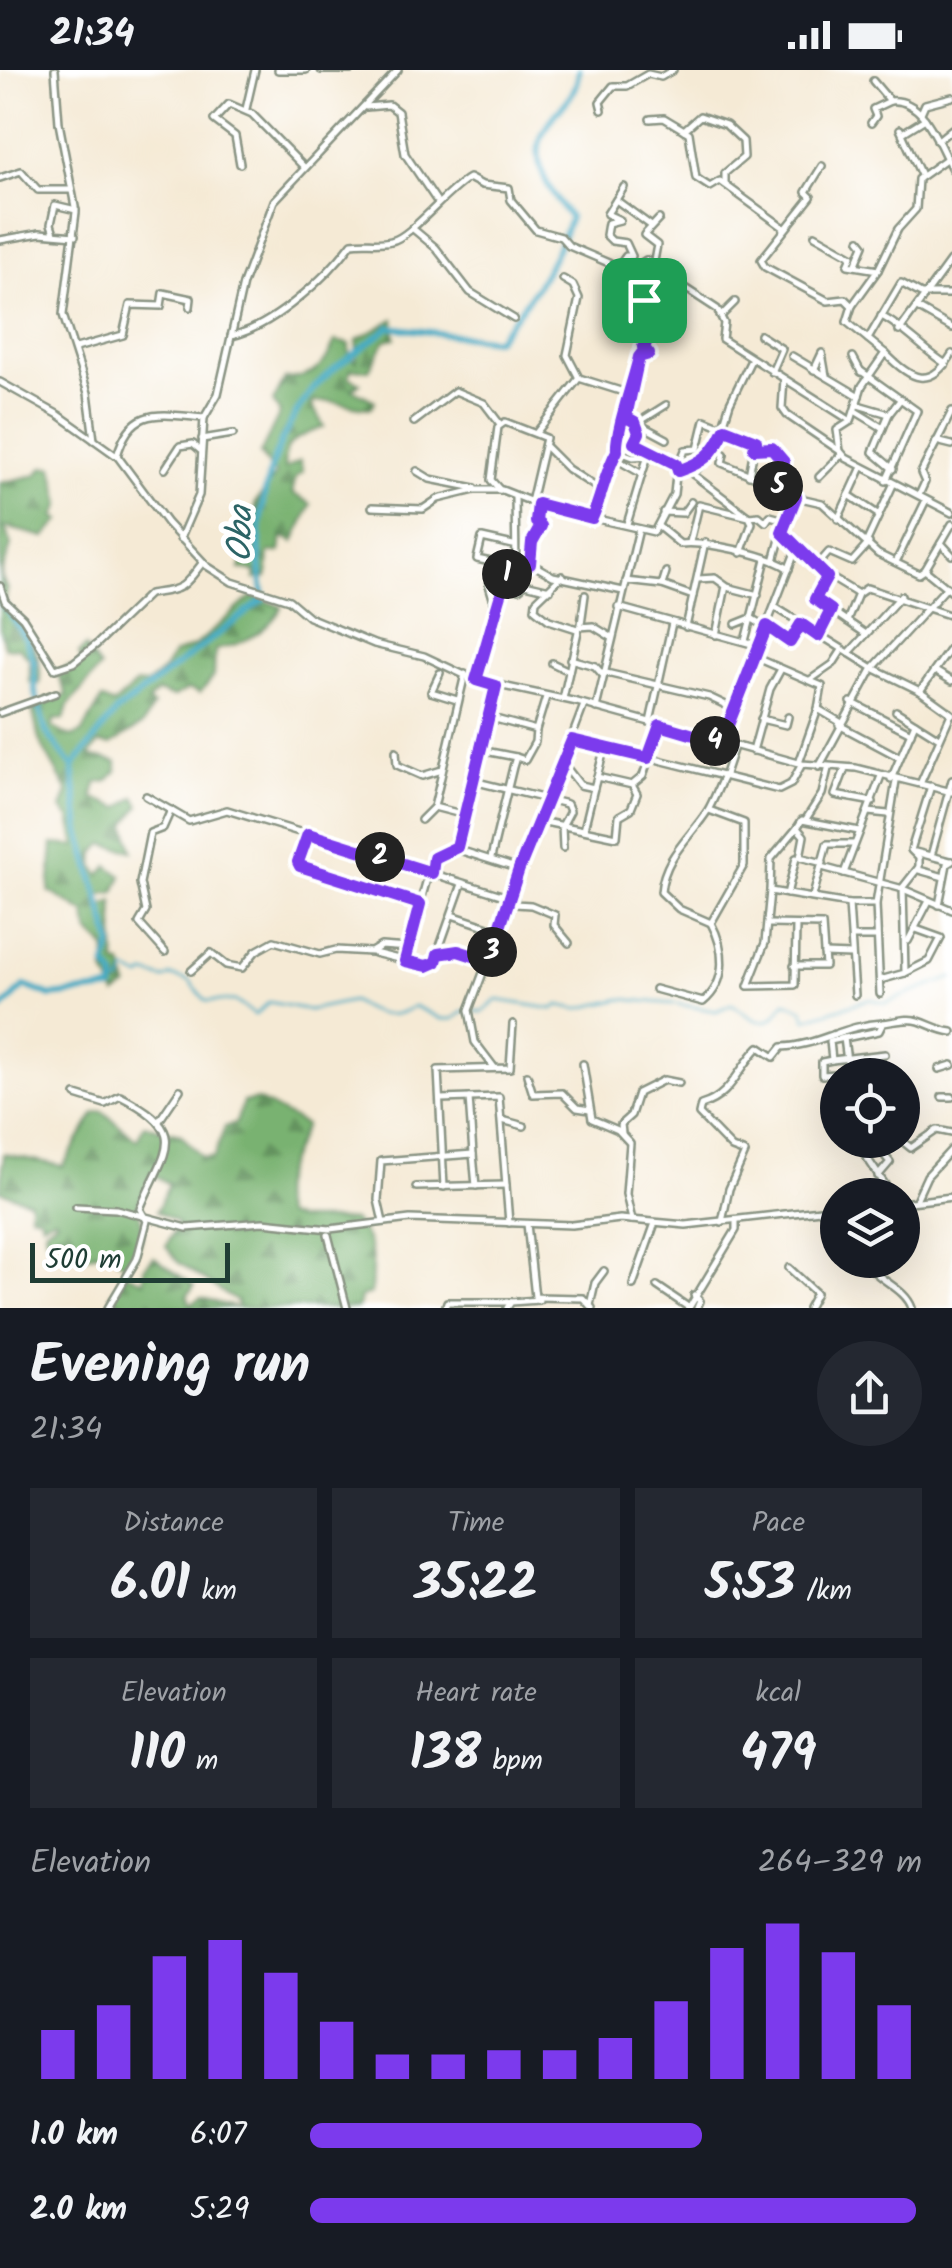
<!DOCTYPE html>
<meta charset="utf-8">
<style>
:root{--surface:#171b24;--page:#242831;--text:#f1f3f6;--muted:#9ea1a6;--accent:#7c3aed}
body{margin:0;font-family:Kalam,sans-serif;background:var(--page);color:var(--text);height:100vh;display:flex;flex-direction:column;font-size:38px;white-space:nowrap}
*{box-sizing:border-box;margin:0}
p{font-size:32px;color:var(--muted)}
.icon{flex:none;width:55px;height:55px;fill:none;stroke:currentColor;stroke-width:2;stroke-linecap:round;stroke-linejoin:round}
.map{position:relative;height:1238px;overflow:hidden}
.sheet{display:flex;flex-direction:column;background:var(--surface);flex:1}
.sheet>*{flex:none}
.controls{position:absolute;left:820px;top:988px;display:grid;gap:20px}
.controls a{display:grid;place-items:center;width:100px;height:100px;border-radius:50%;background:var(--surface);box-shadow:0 10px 40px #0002;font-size:50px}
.scale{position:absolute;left:30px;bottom:25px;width:200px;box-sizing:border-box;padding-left:10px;border:5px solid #1f3d34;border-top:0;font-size:28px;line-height:35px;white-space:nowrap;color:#1f3d34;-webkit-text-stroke:8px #fff;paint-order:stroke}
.pin{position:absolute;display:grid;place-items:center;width:85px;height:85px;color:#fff;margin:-42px;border-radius:20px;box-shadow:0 5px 15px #0006}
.km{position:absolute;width:50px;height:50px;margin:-25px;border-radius:50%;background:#222;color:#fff;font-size:28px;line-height:50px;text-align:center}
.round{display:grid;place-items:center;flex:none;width:105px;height:105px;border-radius:52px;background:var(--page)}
.summary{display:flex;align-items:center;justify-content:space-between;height:170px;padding:0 30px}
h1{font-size:55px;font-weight:800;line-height:75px}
.stats{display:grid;grid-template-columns:repeat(3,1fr);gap:15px;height:170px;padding:10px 30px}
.stats div{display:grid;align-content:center;border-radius:0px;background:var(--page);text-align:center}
.stats b{font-size:50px;font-weight:800}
.stats small{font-size:28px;font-weight:400}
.stats p{font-size:28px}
.chart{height:280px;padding:20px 30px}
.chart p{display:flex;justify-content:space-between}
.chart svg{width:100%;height:180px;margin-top:10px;stroke:var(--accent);stroke-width:6}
ul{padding:0 30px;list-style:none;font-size:32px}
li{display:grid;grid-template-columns:160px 120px 1fr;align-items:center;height:75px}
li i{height:25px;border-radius:12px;background:var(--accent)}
.status{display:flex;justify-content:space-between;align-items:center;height:70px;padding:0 50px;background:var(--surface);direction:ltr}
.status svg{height:28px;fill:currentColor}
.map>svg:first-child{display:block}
.forest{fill:url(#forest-firs);stroke:#4c7852;stroke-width:2.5}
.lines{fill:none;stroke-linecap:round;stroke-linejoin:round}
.stream{stroke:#44abc4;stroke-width:2.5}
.river{stroke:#44abc4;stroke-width:6}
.street-casing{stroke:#8a9484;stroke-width:10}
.street{stroke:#fff;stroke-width:5}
.route-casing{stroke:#fff;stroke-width:20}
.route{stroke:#7c3aed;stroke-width:12}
.labels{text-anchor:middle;stroke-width:10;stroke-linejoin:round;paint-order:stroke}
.water-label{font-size:35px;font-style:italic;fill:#2c6466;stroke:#fff}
</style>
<div class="status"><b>21:34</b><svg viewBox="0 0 49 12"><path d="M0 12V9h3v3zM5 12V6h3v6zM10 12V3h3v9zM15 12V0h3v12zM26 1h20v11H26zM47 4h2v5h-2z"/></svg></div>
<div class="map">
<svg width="952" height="1238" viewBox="0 0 952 1238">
<defs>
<pattern id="forest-firs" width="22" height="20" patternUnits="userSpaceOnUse" patternTransform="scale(2.5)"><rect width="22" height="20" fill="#79b271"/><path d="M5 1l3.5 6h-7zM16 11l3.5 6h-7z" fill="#63925e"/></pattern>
</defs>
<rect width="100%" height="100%" fill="#fff"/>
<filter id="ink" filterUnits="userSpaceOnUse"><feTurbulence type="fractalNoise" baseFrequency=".01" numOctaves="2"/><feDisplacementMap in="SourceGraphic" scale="20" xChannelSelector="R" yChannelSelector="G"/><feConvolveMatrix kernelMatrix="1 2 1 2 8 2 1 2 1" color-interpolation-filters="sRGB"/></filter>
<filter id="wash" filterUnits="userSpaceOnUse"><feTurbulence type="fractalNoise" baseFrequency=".0048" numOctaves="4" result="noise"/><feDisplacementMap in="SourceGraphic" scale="40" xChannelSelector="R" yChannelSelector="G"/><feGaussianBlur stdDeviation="2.25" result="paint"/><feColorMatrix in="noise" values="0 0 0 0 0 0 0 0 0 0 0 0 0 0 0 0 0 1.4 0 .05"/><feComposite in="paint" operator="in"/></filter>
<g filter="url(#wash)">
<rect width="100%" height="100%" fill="#f5ead5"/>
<!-- forest -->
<g class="forest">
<path d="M394,249L395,268L385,270L369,300L351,299L349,307L360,313L352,319L375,331L371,338C346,337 337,328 311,333L324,357C300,367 281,369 285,399L300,391L303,402L296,407L292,423L311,434L294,472L282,466L280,482H269L267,507L255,509L256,502L240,499L245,484L254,483L255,433L276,405L260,384L280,343L273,332L285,309C313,308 325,297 335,271L349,274V284L356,292L357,270Z"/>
<path d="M44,397H53L61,434L55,447L61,450L45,467L5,457L11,475L1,506L7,520L4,533C24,553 45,585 39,614L30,612V590L18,577L5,578L0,558V413L36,405Z"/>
<path d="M252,526L282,537C268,562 244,574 215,580L214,606L200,623L188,619L174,627L157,622L148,631L153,636L143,654L111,675L99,673L89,686L117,692V701L107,711L96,713L93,728L120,738L135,727L140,735L126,754L133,781L103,774L95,783L94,796L100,805L108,796L122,806L115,822L99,825L104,836L113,831L116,894L122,895L128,916L116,925L105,902L106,878L89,862L85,843L49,821L53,774L76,776L70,748L62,739L68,722L39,670L32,638L67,625L58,605L67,597H77L82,590L79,584L85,577L100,598L68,636L64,650L55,649L52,657L71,667L82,663L102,629L113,635L136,614H147L164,600L173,584L195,576Z"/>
<path d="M258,1030L305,1055C294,1084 270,1116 285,1146L297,1150H353C377,1175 372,1192 371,1224L360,1227L358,1238H237V1232L178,1192L166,1176L178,1153L157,1141L169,1114L151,1104L137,1137C147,1157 142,1181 125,1195L107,1181L85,1186L68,1181L61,1162L46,1168L45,1159L57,1150L55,1147L42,1153L40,1146L30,1144V1131L0,1121L4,1084L63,1096L95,1043L102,1041L137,1070L144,1055L180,1064L203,1088L214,1087L225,1057L236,1053L243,1032Z"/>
<polygon points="154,1187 194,1216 187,1226 191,1234 201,1228 236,1238 125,1238 111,1226 124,1203 144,1211 144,1198"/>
</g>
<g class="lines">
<!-- stream -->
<g class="stream">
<path d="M115,914L122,912L126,900L141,908L146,904L165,909L171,906L190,911L206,931H235L255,945L269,932L309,940L352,931C372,945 391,951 414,936L442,949H453L466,940L483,942L497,930L553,939L559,935L577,939L622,929L674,934"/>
<path d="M677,934L716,941L732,934C744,940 759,962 776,945C780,941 782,935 786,932L803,939L806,949L869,929L885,933L952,908"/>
</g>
<!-- river -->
<g class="river">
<polyline points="0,529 25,567 34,592 35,622 46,662 73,697"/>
<path d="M0,941L25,916L51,926L113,919L115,907L106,896L112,874L80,762L73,697L116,642L264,529C252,455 264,383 311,322C330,297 366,277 389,257L495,270C530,231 552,197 570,148C553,125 527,92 544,61C558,35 575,33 579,0"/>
</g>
</g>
</g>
<g filter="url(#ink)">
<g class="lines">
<defs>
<g id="street">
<polyline points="55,0 59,53 76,142 63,245 88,323 94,370"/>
<polyline points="278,0 306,0"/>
<polyline points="321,0 351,0"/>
<path d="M873,11L890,31C925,28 938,74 952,99"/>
<polyline points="366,37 389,35 398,42 405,84 436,130"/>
<polyline points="246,39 255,0"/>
<polyline points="602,40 600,32 613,16 627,16 648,4 661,7 673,0"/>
<polyline points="921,43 925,34 952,27"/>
<polyline points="650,49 664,48 689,63 696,108 710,117 720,111 783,157"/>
<polyline points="871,53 876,46 873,39 890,31"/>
<polyline points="900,59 921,105"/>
<polyline points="684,60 700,46 726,55 743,71 744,87 725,103 725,114"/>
<polyline points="904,62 925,49"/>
<polyline points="937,71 952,59"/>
<polyline points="240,94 235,66 214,50 229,34 252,44 303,96"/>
<polyline points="822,96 806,122 811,127 761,190 765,197 828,231 845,229 852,236"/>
<polyline points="0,108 21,101 38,120 71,120"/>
<polyline points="616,130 650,155"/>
<polyline points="412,158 436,178 470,222 514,249"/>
<polyline points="54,163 51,154 55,135 76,140"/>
<polyline points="815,165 852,186 848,195 878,200"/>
<polyline points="0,170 40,163 75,166"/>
<polyline points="625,188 640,204 659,214"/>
<polyline points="654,191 657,175 644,165 659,149"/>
<polyline points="856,194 864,175 860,170"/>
<polyline points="637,196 646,190 660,197"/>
<polyline points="662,203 717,239 724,253 722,269 851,351 837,360 840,381 846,388 952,443"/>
<polyline points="640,204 635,220 644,228 639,253 649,268"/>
<polyline points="563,209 573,215 579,228 567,285 579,308 630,324 620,364"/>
<polyline points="917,238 952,258"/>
<polyline points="721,246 735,232"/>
<path d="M881,246C900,254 927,283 946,294"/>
<polyline points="899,261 950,191"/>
<polyline points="760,265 782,279 772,302"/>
<path d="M231,266C273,257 327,207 352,173C365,171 378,174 391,171C410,168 446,121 469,108L482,115L509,118L511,130L536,160L561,167L569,176L618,197L626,186H632L626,173L612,171L606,165L608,153L620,150L607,144L624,117"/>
<polyline points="868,269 901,213 921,224 952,224"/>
<polyline points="76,278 123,265 130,235 161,236 163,223 191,229 190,237"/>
<path d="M885,283C911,310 930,320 952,284"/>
<polyline points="792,286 859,326"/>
<polyline points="853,287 861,302"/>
<polyline points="814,300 822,283 826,306"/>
<polyline points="861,301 917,341 886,411"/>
<polyline points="784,309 782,338 787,345 840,381"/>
<polyline points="0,312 59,345 118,387 167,453 207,496 232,512 289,530 309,547 374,574 424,586 475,610 577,632 802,694 856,698 952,722"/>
<polyline points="630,324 639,287 649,284 643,277 656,254 657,241 644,230"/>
<polyline points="858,335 889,344 873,382 893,399"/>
<polyline points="855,341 883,358"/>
<polyline points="889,344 900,330"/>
<polyline points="851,351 862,316 885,283 847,252 852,236 878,200 898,159 916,139 918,109 946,89"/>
<polyline points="414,352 455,321 484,333 500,354"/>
<polyline points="635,352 639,363 634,373 658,383 678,400"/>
<polyline points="635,352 667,369"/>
<polyline points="536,363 579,308"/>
<polyline points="202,369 233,364"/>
<polyline points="935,375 936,371 952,375"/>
<polyline points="545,376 568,399 602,421"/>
<polyline points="716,378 724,384 722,393 760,409"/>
<polyline points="617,381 633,387 648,386 642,404"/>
<path d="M117,386C131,336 158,344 204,348"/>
<polyline points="614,388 642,404 627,454"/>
<polyline points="678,398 685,380 698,379 705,350 756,371 754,379 773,378 780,389 760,409 796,427 782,462 815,498 858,524"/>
<polyline points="165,399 180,376 193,374 200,380"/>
<polyline points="417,401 430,409 475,418"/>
<polyline points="690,402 749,447 759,446 766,452 770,446 785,450"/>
<polyline points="693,404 716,378 730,333 751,290"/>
<polyline points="749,405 754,379"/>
<polyline points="819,407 841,385"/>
<polyline points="776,415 784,392 780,389"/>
<polyline points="500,420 491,410 498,357 505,352 546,368 531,432"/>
<polyline points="849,425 879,445"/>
<polyline points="919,425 925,412 921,403 952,341"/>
<polyline points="515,427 516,493"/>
<polyline points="796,427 822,433 878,484 919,504 925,500"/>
<polyline points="372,437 423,439 438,429 475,420 502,420 545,437 654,462 674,424 676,405 700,395"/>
<polyline points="663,442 683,443 691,432"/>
<polyline points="592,448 620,364 666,335"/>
<polyline points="838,449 862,397"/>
<polyline points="952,454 925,500 952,522"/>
<path d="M659,457L680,474C705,471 768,484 789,499"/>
<polyline points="180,469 199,425 204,348 218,324 243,214 274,131 398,0"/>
<polyline points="867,471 893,415"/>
<polyline points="690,472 699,435 749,447 752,453 741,483"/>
<polyline points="941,473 952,485"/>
<polyline points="513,475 482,468 477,489 509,496 530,493 553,506 623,521"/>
<polyline points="774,491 782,462"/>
<polyline points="896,492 926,430"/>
<polyline points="530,493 532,472 541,456 535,452 538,434"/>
<polyline points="815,498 829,482 852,492 869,473"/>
<polyline points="562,506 536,531 535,539 549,550 577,559"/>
<polyline points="827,507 816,530 866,564"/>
<polyline points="698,509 715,508 726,516 716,565"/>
<polyline points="626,511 662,515 666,502"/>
<polyline points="489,515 496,495"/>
<polyline points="505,515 519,519 525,514 550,520"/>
<polyline points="662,515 693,526"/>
<path d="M0,516L5,531L23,548L55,599L73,593L97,574L149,524C182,519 181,521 203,492"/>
<polyline points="727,517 758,525"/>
<polyline points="618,537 759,576"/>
<polyline points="775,537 873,598 947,517"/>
<polyline points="496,538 489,515 504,518"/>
<polyline points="847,551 858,524 867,518 952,546"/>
<polyline points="581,554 585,525"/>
<polyline points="736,554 751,548 766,489"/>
<polyline points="686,557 705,472"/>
<polyline points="818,565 830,541"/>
<polyline points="745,571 751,548 790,572 801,554"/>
<polyline points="849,583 901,526"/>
<polyline points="755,587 822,616 818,639"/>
<polyline points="570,589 595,596 602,604"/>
<polyline points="552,593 569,601"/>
<polyline points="935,601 952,611"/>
<polyline points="602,602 709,627 732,638"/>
<polyline points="440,603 431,622 457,630"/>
<polyline points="475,610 509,496"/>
<polyline points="810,610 833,594 842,580"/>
<polyline points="920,621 952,576"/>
<polyline points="563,629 579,557 593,556 611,567"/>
<polyline points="851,632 911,663"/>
<polyline points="596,638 639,459"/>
<polyline points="896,641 939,668"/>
<polyline points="0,643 56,623"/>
<polyline points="488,647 536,660 546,627"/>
<polyline points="761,649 786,655 788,647"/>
<polyline points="650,652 672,553"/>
<polyline points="839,655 899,687"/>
<polyline points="572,670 646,687"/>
<polyline points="721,673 796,480"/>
<polyline points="480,680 516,687"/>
<polyline points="396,681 397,695 422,706 442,700"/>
<polyline points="753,681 770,619 781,599"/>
<polyline points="659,690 779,720 791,714 802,694"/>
<polyline points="563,693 580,715 594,718 597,707 632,715"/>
<polyline points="799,693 818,639 840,652"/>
<polyline points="819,697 873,598 920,621 952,644"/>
<polyline points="845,699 835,725 873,732"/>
<polyline points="725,704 734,677"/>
<polyline points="597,707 605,676"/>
<polyline points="891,709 915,653"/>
<polyline points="473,711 567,734 570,741 562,756 563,778"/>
<polyline points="920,714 951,644"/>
<polyline points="931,716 911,780 919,788 919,800 944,807"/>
<polyline points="146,726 189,751 227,740 309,765"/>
<polyline points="434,737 465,745"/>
<polyline points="868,742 888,744"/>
<polyline points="806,749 822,724 828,699"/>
<polyline points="421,750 434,737 465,604"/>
<polyline points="540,751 617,767 619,746 631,739 637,724 632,715 643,706 660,655"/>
<polyline points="797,758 771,789 770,821 849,834 876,834"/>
<polyline points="584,759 594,718"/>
<polyline points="456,779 519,799"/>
<polyline points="915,782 950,791"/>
<polyline points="931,786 952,710"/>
<polyline points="491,788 513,697 516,687 525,690 535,672 536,660"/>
<polyline points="823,793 800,787 804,766 797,758 802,750 859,761"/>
<polyline points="822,797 903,819 952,840"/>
<polyline points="844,803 881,706"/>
<polyline points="770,821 765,873 748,916 795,915 796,855"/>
<polyline points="514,823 515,834 531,835 555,845 554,855 569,873"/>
<polyline points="787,824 796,788"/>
<polyline points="813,826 827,774 854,774"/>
<polyline points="420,834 432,791 457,777 497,616"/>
<polyline points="849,834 855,925"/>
<polyline points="939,835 947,794 952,791"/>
<polyline points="452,845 500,861"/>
<path d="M711,853L679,839L661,822C664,786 691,767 708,740C714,730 719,715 725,704"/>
<polyline points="769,854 822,855 825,896 794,896"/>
<polyline points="852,867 877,867"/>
<polyline points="908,871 929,831"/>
<polyline points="165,882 139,853 146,841 140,813 150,763 163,758 171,740"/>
<polyline points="374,883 427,896 434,893 462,814"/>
<polyline points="438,884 458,881 488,891"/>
<polyline points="824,884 851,885"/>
<polyline points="191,901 211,883 226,895 242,898 256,881 274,871 320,884 336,880 371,882 381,876 408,878 420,834 300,796 309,765 511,828"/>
<polyline points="905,903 929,891 941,868 916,859"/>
<polyline points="880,910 905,903 903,817 918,798"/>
<path d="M655,919L703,932C729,911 724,877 711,853L744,795V753L709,740"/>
<polyline points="880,924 876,834 896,711"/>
<polyline points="832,990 885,984"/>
<polyline points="583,994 592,1049 618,1060 630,1073 626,1124 632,1150"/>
<polyline points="494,997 475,972 469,940 584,635"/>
<polyline points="848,999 864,995 869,1005"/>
<polyline points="939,999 952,995"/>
<polyline points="836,1004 848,999 844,968"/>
<polyline points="527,1005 533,1024 562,1023 577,1038 590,1040"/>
<path d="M838,1015L836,1004L822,1005V992L832,990L830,971L879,961L883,953C894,952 908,947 919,951C931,955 938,960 952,962"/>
<path d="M76,1025L105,1034L120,1026C194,1063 163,1081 140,1139L147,1151L137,1189L108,1238"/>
<polyline points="942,1027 952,1027"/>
<polyline points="469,1028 473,1084"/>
<polyline points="441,1029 499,1027 509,1153"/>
<polyline points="502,1050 524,1056"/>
<polyline points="159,1051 180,1020"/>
<polyline points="622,1063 621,1054 631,1045 638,1023 664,1010 679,1013"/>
<polyline points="855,1070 892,1125"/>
<polyline points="871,1070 890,1092 878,1106"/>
<polyline points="901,1070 911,1078 937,1060 952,1063"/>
<polyline points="416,1117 506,1115"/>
<polyline points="444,1117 438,1000 510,998 513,954"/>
<polyline points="916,1130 927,1106 952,1079"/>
<polyline points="902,1133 952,1127"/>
<polyline points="76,1137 116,1139 187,1158 263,1152 330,1159 410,1149 572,1155 620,1149 686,1155 838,1138"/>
<polyline points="383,1152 378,1130 381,1091 473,1084 476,1116"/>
<path d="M722,1152L729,1119L745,1083L732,1078L699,1044L701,1035C731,1027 738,998 759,977L774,987L782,977C818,976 843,955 883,953"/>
<polyline points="527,1154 535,1227 583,1228 592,1238"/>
<polyline points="328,1165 347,1238"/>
<path d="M865,1190C875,1210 905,1217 912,1238"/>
<polyline points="789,1198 816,1223 808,1238"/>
<polyline points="633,1215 655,1153"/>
<polyline points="657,1216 688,1237"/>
<polyline points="694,1225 700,1231 697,1238"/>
<polyline points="590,1235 595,1213 604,1201"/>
<polyline points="445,1238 447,1232 511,1232"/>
<polyline points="507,1238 511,1232 539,1230"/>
<polyline points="689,1238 736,1160 736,1151"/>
</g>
</defs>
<!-- street casing -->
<use href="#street" class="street-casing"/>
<!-- street -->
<use href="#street" class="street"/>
</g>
</g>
<g class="lines" filter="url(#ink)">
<defs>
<path id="route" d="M644,230L639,252L649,268L643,277L649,284L639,287C634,310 615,362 617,381C605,402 602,426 592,448L538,434L536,452L541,456L532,472L530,494L510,496C497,534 488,571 476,610L496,616L457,777L434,788L432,803L308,764L298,792L300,796L420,834L405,891L427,896L436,892L438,884L458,881L489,891L519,799L572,670L648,688L660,655L721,673L767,556L790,572L801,554L818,566L831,540L815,529L827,507L782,462L796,427L776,415L784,392L772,378L754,379L756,371L725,359C713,385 704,392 678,401L676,394L634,373L639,363L635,352L626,347L639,287L642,283L649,284L644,280C646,265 658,257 657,240L644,230"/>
</defs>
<!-- route casing -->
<use href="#route" class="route-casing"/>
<!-- route -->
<use href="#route" class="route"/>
</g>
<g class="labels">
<!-- water labels -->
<g class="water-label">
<text transform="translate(239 464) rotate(-89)" y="12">Oba</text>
</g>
</g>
</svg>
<div class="controls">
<a><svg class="icon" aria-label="locate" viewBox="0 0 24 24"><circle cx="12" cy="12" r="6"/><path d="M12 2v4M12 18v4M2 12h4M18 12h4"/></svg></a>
<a><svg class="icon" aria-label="layers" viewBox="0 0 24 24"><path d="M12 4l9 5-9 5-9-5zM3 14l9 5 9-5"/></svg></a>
</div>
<div class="scale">500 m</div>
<div class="pin" style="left:644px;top:230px;background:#1e9e55"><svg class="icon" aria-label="arrive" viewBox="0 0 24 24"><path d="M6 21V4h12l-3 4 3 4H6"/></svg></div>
<b class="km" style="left:507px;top:504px">1</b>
<b class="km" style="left:380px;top:787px">2</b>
<b class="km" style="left:492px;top:882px">3</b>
<b class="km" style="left:715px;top:671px">4</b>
<b class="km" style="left:778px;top:416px">5</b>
</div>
<section class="sheet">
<div class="summary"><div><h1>Evening run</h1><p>21:34</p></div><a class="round"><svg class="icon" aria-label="share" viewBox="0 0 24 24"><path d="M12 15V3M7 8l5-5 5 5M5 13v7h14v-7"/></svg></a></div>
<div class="stats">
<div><p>Distance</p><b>6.01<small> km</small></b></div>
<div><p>Time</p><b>35:22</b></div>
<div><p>Pace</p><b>5:53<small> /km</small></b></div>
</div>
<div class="stats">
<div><p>Elevation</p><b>110<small> m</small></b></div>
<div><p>Heart rate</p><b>138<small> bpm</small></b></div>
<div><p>kcal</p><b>479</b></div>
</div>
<div class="chart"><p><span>Elevation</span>264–329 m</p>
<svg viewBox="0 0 160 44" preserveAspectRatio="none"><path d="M5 44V32M15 44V26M25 44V14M35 44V10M45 44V18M55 44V30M65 44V38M75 44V38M85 44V37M95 44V37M105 44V34M115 44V25M125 44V12M135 44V6M145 44V13M155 44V26"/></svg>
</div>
<ul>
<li><b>1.0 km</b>6:07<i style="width:64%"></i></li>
<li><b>2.0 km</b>5:29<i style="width:99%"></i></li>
</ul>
</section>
